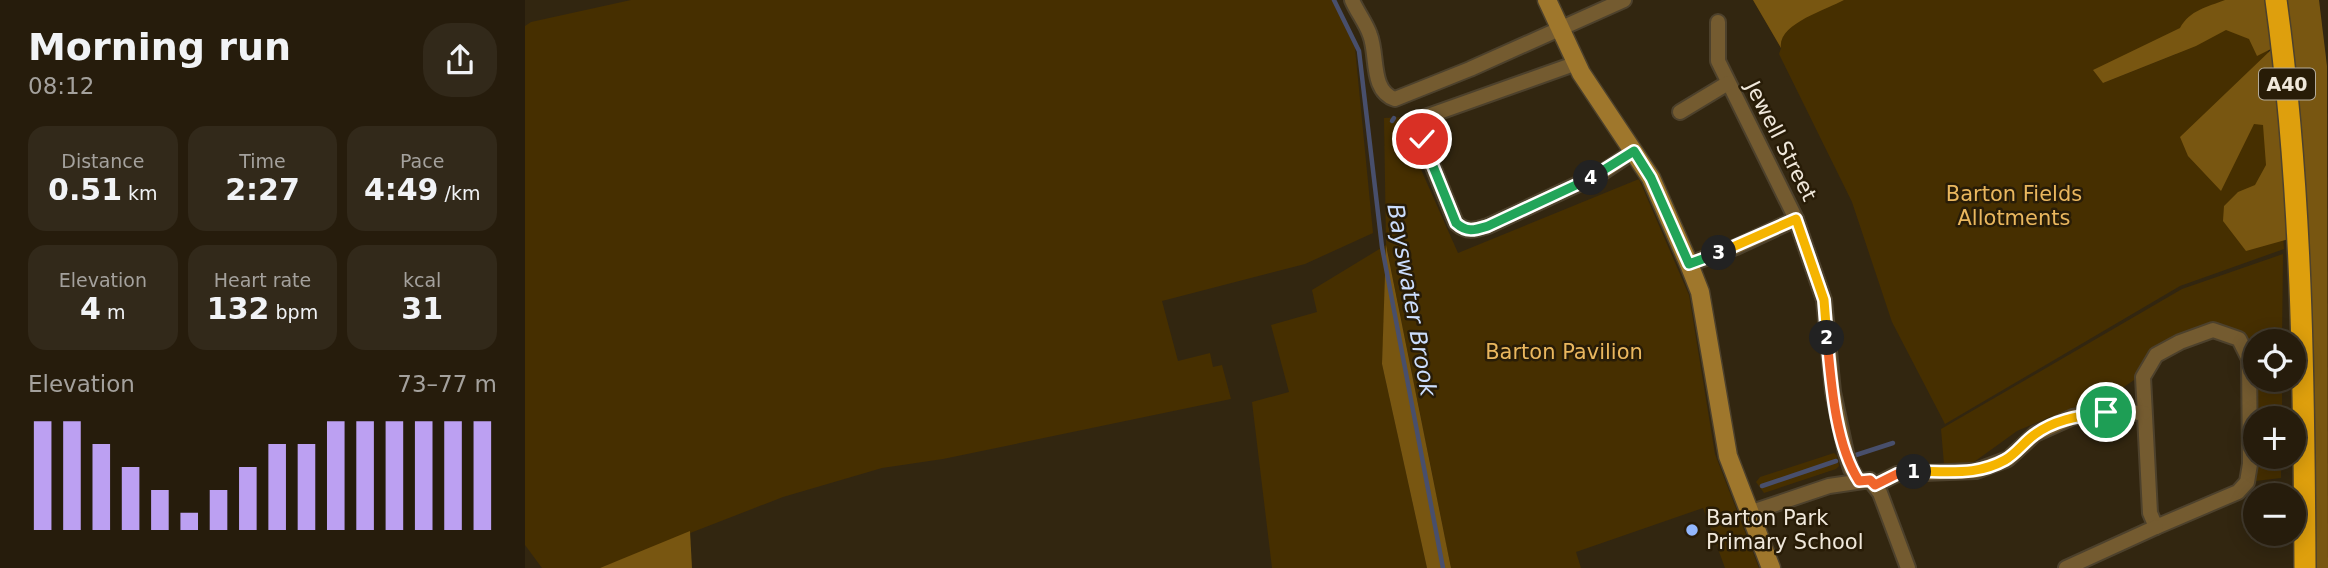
<!DOCTYPE html>
<meta charset="utf-8">
<style>
:root{--surface:#261c0c;--page:#32291a;--text:#f1f3f6;--muted:#a4a19d;--line:#423a2d;--accent:#bca0f2}
body{margin:0;font-family:"DejaVu Sans",sans-serif;background:var(--page);color:var(--text);height:100vh;display:flex;flex-direction:column;font-size:26px;white-space:nowrap}
*{box-sizing:border-box;margin:0}
p{font-size:23px;color:var(--muted)}
.icon{flex:none;width:38px;height:38px;fill:none;stroke:currentColor;stroke-width:2;stroke-linecap:round;stroke-linejoin:round}
.map{position:relative;flex:1;overflow:hidden}
.drawer{display:flex;flex-direction:column;background:var(--surface);width:525px}
.drawer>*{flex:none}
.fabs{position:absolute;left:1718px;top:329px;display:grid;gap:14px}
.fabs a{display:grid;place-items:center;width:63px;height:63px;border-radius:50%;background:var(--surface);box-shadow:0 4px 18px #0003,0 0 0 2px var(--line);font-size:35px}
.pin{position:absolute;display:grid;place-items:center;width:60px;height:60px;color:#fff;margin:-30px;border:4px solid #fff;border-radius:50%;box-shadow:0 2px 7px #0007}
.km{position:absolute;width:35px;height:35px;margin:-18px;border-radius:50%;background:#222;color:#fff;font-size:19px;line-height:35px;text-align:center}
.round{display:grid;place-items:center;flex:none;width:74px;height:74px;border-radius:28px;background:var(--page)}
.overview{display:flex;align-items:center;justify-content:space-between;height:119px;padding:0 28px}
h1{font-size:38px;font-weight:700;line-height:52px}
.stats{display:grid;grid-template-columns:repeat(3,1fr);gap:10px;height:119px;padding:7px 28px}
.stats div{display:grid;align-content:center;border-radius:18px;background:var(--page);text-align:center}
.stats b{font-size:30px;font-weight:700}
.stats small{font-size:19px;font-weight:400}
.stats p{font-size:19px}
.chart{height:196px;padding:14px 28px}
.chart p{display:flex;justify-content:space-between}
.chart svg{width:100%;height:126px;margin-top:7px;stroke:var(--accent);stroke-width:6}
main{display:flex;flex:1;min-height:0}
.map>svg:first-child{display:block}
.green{fill:#462f00;fill-rule:evenodd}
.forest{fill:#785611}
.lines{fill:none;stroke-linecap:round;stroke-linejoin:round}
.stream{stroke:#484f6c;stroke-width:4.5}
.street-casing{stroke:#4d412c;stroke-width:18}
.secondary-casing{stroke:#4d412c;stroke-width:21}
.highway-casing{stroke:#4d412c;stroke-width:24}
.street{stroke:#745b30;stroke-width:14}
.secondary{stroke:#9f772c;stroke-width:18}
.highway{stroke:#de9f0d;stroke-width:21}
.split-1-casing{stroke:#fff;stroke-width:14}
.split-2-casing{stroke:#fff;stroke-width:14}
.split-3-casing{stroke:#fff;stroke-width:14}
.split-4-casing{stroke:#fff;stroke-width:14}
.split-5-casing{stroke:#fff;stroke-width:14}
.split-1{stroke:#f5b400;stroke-width:9}
.split-2{stroke:#f0652b;stroke-width:9}
.split-3{stroke:#f5b400;stroke-width:9}
.split-4{stroke:#22a559;stroke-width:9}
.split-5{stroke:#22a559;stroke-width:9}
.poi-dot{fill:#93b7fd;stroke:#281c07;stroke-width:2.5}
.labels{text-anchor:middle;stroke-width:5;stroke-linejoin:round;paint-order:stroke}
.shield{fill:#281c07;stroke:#b4ab9b;stroke-width:2}
.shield-label{font-size:19px;font-weight:bold;fill:#f0e8db}
.street-label{font-size:21px;fill:#f0e8db;stroke:#281c07}
.park-label{font-size:21px;fill:#eab75e;stroke:#281c07}
.poi-label{font-size:21px;fill:#f0e8db;stroke:#281c07;text-anchor:start}
.water-label{font-size:23px;font-style:italic;fill:#cbddfd;stroke:#281c07}
</style>
<main>
<section class="drawer">
<div class="overview"><div><h1>Morning run</h1><p>08:12</p></div><a class="round"><svg class="icon" aria-label="share" viewBox="0 0 24 24"><path d="M12 15V3M7 8l5-5 5 5M5 13v7h14v-7"/></svg></a></div>
<div class="stats">
<div><p>Distance</p><b>0.51<small> km</small></b></div>
<div><p>Time</p><b>2:27</b></div>
<div><p>Pace</p><b>4:49<small> /km</small></b></div>
</div>
<div class="stats">
<div><p>Elevation</p><b>4<small> m</small></b></div>
<div><p>Heart rate</p><b>132<small> bpm</small></b></div>
<div><p>kcal</p><b>31</b></div>
</div>
<div class="chart"><p><span>Elevation</span>73–77 m</p>
<svg viewBox="0 0 160 44" preserveAspectRatio="none"><path d="M5 44V6M15 44V6M25 44V14M35 44V22M45 44V30M55 44V38M65 44V30M75 44V22M85 44V14M95 44V14M105 44V6M115 44V6M125 44V6M135 44V6M145 44V6M155 44V6"/></svg>
</div>
</section>
<div class="map">
<svg width="1803" height="568" viewBox="0 0 1803 568">
<rect width="100%" height="100%" fill="#322610"/>
<!-- green -->
<g class="green">
<polygon points="106,0 808,0 830,48 848,233 780,264 637,301 653,361 685,353 688,367 697,365 706,399 418,459 357,468 258,497 75,568 17,568 0,545 0,26 6,22"/>
<path d="M1228,0H1734L1743,52L1759,249L1655,286L1420,424L1367,322L1327,202L1254,54L1256,48ZM1655,29L1651,54L1578,83Z"/>
<polygon points="886,113 886,147 933,253 1114,179 1164,295 1190,454 1234,568 1200,568 1178,508 1051,552 1056,568 926,568 862,249 857,364 902,568 747,568 727,402 764,392 746,325 792,312 787,290 861,245 859,118 879,117"/>
<polygon points="1758,254 1757,341 1731,341 1731,380 1757,380 1757,418 1731,418 1731,457 1756,457 1756,478 1722,482 1724,359 1714,339 1688,330 1655,342 1615,376 1574,404 1525,417 1492,431 1449,462 1429,466 1419,464 1416,429 1657,289"/>
<polygon points="1309,453 1312,456 1314,466 1311,469 1239,493 1231,482 1235,477"/>
</g>
<!-- forest -->
<g class="forest">
<path d="M1228,0H1319C1301,10 1252,24 1256,48Z"/>
<path d="M1700,0H1740L1750,47L1764,239L1721,251L1698,221L1699,206L1713,192L1730,185L1741,165L1738,125L1729,124L1696,191L1663,156L1655,137L1748,48L1732,56L1724,39L1701,30L1671,46L1578,83L1568,70L1655,28C1665,10 1682,7 1700,0Z"/>
<polygon points="1758,0 1794,0 1802,66 1803,568 1787,568"/>
<polygon points="861,245 926,568 902,568 857,364"/>
<polygon points="165,531 167,568 75,568"/>
</g>
<g class="lines">
<!-- stream -->
<g class="stream">
<polyline points="809,0 834,51 857,247 918,568"/>
<polyline points="867,121 869,118"/>
<polyline points="1331,455 1368,443"/>
<polyline points="1237,486 1311,461"/>
</g>
<defs>
<g id="street">
<path d="M827,0C832,12 841,23 845,35C853,55 845,91 870,99L945,69L1099,0"/>
<polyline points="1193,22 1193,61 1271,219 1299,300 1308,392 1321,453 1326,469 1334,481"/>
<path d="M1052,63L900,117L895,128L897,140L931,223C942,233 950,230 963,226L1075,174L1109,151"/>
<polyline points="1155,112 1203,83"/>
<polyline points="1164,264 1211,247 1271,219"/>
<polygon points="1688,330 1714,339 1724,359 1725,464 1722,482 1713,492 1631,527 1625,513 1618,377 1631,355 1655,342"/>
<polyline points="1350,485 1372,474 1451,471 1483,459 1510,434 1548,417 1581,412 1619,413"/>
<polyline points="1224,513 1304,486 1345,480 1355,493 1383,568"/>
<polyline points="1541,568 1631,527"/>
</g>
<polyline id="secondary" points="1022,0 1056,73 1126,178 1164,264 1175,292 1203,456 1246,568"/>
<path id="highway" d="M1751,0C1777,188 1779,379 1780,568"/>
</defs>
<!-- street casing -->
<use href="#street" class="street-casing"/>
<!-- secondary casing -->
<use href="#secondary" class="secondary-casing"/>
<!-- highway casing -->
<use href="#highway" class="highway-casing"/>
<!-- street -->
<use href="#street" class="street"/>
<!-- secondary -->
<use href="#secondary" class="secondary"/>
<!-- highway -->
<use href="#highway" class="highway"/>
</g>
<g class="lines">
<defs>
<path id="split-1" d="M1389,472C1422,470 1449,477 1480,460C1491,454 1499,442 1509,435C1530,419 1556,416 1581,412"/>
<path id="split-2" d="M1302,338C1306,381 1310,444 1334,481L1345,480L1350,485L1372,474L1389,472"/>
<polyline id="split-3" points="1194,253 1271,219 1299,300 1302,338"/>
<polyline id="split-4" points="1066,178 1109,151 1126,178 1164,264 1194,253"/>
<path id="split-5" d="M897,139L931,223C942,233 950,230 963,226L1066,178"/>
</defs>
<!-- split-1 casing -->
<use href="#split-1" class="split-1-casing"/>
<!-- split-2 casing -->
<use href="#split-2" class="split-2-casing"/>
<!-- split-3 casing -->
<use href="#split-3" class="split-3-casing"/>
<!-- split-4 casing -->
<use href="#split-4" class="split-4-casing"/>
<!-- split-5 casing -->
<use href="#split-5" class="split-5-casing"/>
<!-- split-1 -->
<use href="#split-1" class="split-1"/>
<!-- split-2 -->
<use href="#split-2" class="split-2"/>
<!-- split-3 -->
<use href="#split-3" class="split-3"/>
<!-- split-4 -->
<use href="#split-4" class="split-4"/>
<!-- split-5 -->
<use href="#split-5" class="split-5"/>
</g>
<!-- markers -->
<circle class="poi-dot" cx="1167" cy="530" r="7"/>
<g class="labels">
<!-- shield labels -->
<rect class="shield" x="1734" y="68.5" width="56" height="31" rx="5"/>
<g class="shield-label">
<text x="1762" y="91">A40</text>
</g>
<!-- street labels -->
<g class="street-label">
<text transform="translate(1256 141) rotate(63)" y="7">Jewell Street</text>
</g>
<!-- park labels -->
<g class="park-label">
<text x="1489" y="201">Barton Fields<tspan x="1489" dy="24">Allotments</tspan></text>
<text x="1039" y="359">Barton Pavilion</text>
</g>
<!-- poi labels -->
<g class="poi-label">
<text x="1181" y="525">Barton Park<tspan x="1181" dy="24">Primary School</tspan></text>
</g>
<!-- water labels -->
<g class="water-label">
<text transform="translate(887 300) rotate(80)" y="8">Bayswater Brook</text>
</g>
</g>
</svg>
<div class="fabs">
<a><svg class="icon" aria-label="locate" viewBox="0 0 24 24"><circle cx="12" cy="12" r="6"/><path d="M12 2v4M12 18v4M2 12h4M18 12h4"/></svg></a>
<a>+</a>
<a>−</a>
</div>
<div class="pin" style="left:1581px;top:412px;background:#1e9e55"><svg class="icon" aria-label="arrive" viewBox="0 0 24 24"><path d="M6 21V4h12l-3 4 3 4H6"/></svg></div>
<div class="pin" style="left:897px;top:139px;background:#d93025"><svg class="icon" aria-label="check" viewBox="0 0 24 24"><path d="M5 12l5 5 9-10"/></svg></div>
<b class="km" style="left:1389px;top:472px">1</b>
<b class="km" style="left:1302px;top:338px">2</b>
<b class="km" style="left:1194px;top:253px">3</b>
<b class="km" style="left:1066px;top:178px">4</b>
</div>
</main>
